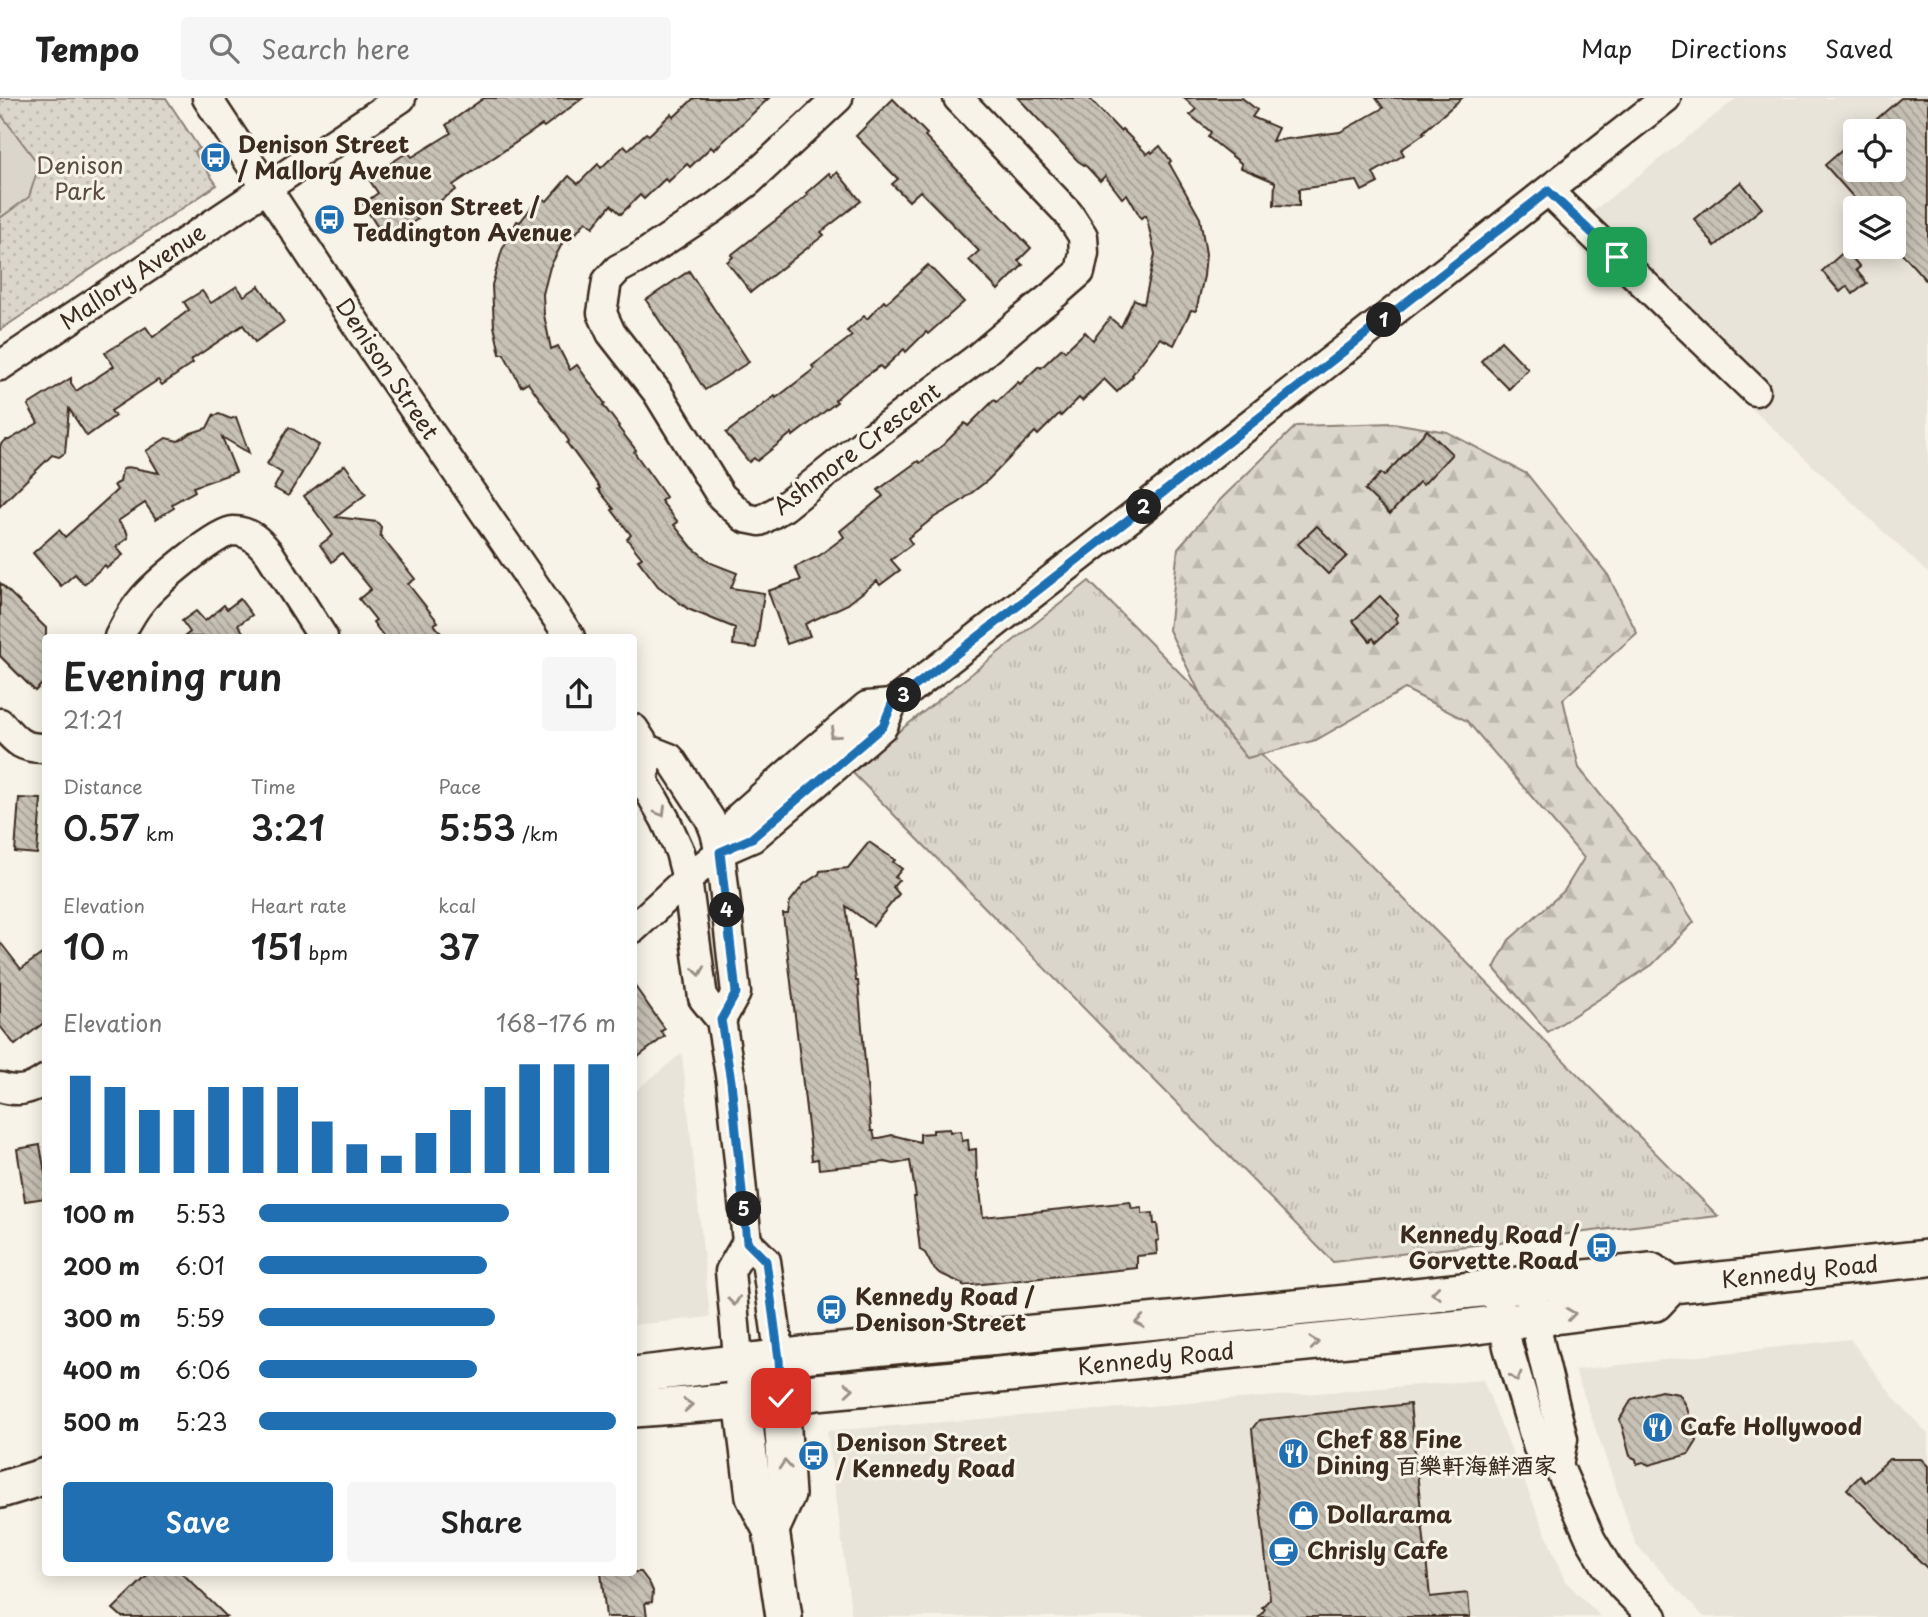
<!DOCTYPE html>
<meta charset="utf-8">
<style>
:root{--surface:#fff;--page:#f6f6f6;--text:#222;--muted:#767676;--line:#e0e0e0;--accent:#1f6fb2}
body{margin:0;font-family:"Playpen Sans","LXGW WenKai TC",sans-serif;background:var(--page);color:var(--text);height:100vh;display:flex;flex-direction:column;font-size:26px;white-space:nowrap}
*{box-sizing:border-box;margin:0}
p{font-size:23px;color:var(--muted)}
.icon{flex:none;width:38px;height:38px;fill:none;stroke:currentColor;stroke-width:2;stroke-linecap:round;stroke-linejoin:round}
.map{position:relative;flex:1;overflow:hidden}
.sheet{position:absolute;left:42px;top:536px;width:595px;height:942px;display:flex;flex-direction:column;background:var(--surface);border-radius:7px;box-shadow:0 4px 18px #0003}
.sheet>*{flex:none}
.fabs{position:absolute;left:1843px;top:21px;display:grid;gap:14px}
.fabs a{display:grid;place-items:center;width:63px;height:63px;border-radius:7px;background:var(--surface);box-shadow:0 4px 18px #0003;font-size:35px}
.pin{position:absolute;display:grid;place-items:center;width:60px;height:60px;color:#fff;margin:-30px;border-radius:14px;box-shadow:0 4px 10px #0006}
.km{position:absolute;width:35px;height:35px;margin:-18px;border-radius:50%;background:#222;color:#fff;font-size:19px;line-height:35px;text-align:center}
.round{display:grid;place-items:center;flex:none;width:74px;height:74px;border-radius:7px;background:var(--page)}
.overview{display:flex;align-items:center;justify-content:space-between;height:119px;padding:0 21px}
h1{font-size:38px;font-weight:600;line-height:52px}
.figures{display:grid;grid-template-columns:repeat(3,1fr);gap:10px;height:119px;padding:7px 21px}
.figures div{display:grid;align-content:center}
.figures b{font-size:35px;font-weight:600}
.figures small{font-size:19px;font-weight:400}
.figures p{font-size:19px}
.chart{height:196px;padding:14px 21px}
.chart p{display:flex;justify-content:space-between}
.chart svg{width:100%;height:126px;margin-top:7px;stroke:var(--accent);stroke-width:6}
.primary-button{display:flex;gap:14px;margin-top:auto;padding:14px 21px}
.primary-button a{flex:1;height:80px;border-radius:7px;background:var(--accent);color:#fff;font-size:28px;font-weight:600;line-height:80px;text-align:center}
.primary-button a+a{background:var(--page);color:var(--text)}
ul{padding:0 21px;list-style:none;font-size:23px}
li{display:grid;grid-template-columns:112px 84px 1fr;align-items:center;height:52px}
li i{height:18px;border-radius:9px;background:var(--accent)}
header{display:flex;align-items:center;gap:42px;box-sizing:border-box;height:98px;padding:0 35px;background:var(--surface);border-bottom:2px solid var(--line)}
header strong{font-size:33px}
nav{display:flex;gap:38px;margin-inline-start:auto;font-size:24px}
.search{width:490px;height:63px;background:var(--page);display:flex;align-items:center;gap:18px;box-sizing:border-box;padding:0 24px;border-radius:7px;color:var(--muted);font-size:26px}
.map>svg:first-child{display:block}
.built{fill:#e9e4d9;fill-rule:evenodd}
.grass{fill:url(#grass-tufts);stroke:#8b8074;stroke-width:2}
.forest{fill:url(#forest-firs);stroke:#8b8074;stroke-width:2}
.park{fill:url(#park-dots);stroke:#8b8074;stroke-width:2}
.garden{fill:#dbd6cb;stroke:#8b8074;stroke-width:2}
.building{fill:url(#building-back-hatch);stroke:#3b2a1e;stroke-width:2}
.lines{fill:none;stroke-linecap:round;stroke-linejoin:round}
.minor-casing{stroke:#3b2a1e;stroke-width:33}
.major-casing{stroke:#3b2a1e;stroke-width:40}
.minor{stroke:#f7f3e8;stroke-width:28}
.major{stroke:#f7f3e8;stroke-width:35}
.oneway{stroke:#998e83}
.route-casing{stroke:#fff;stroke-width:14}
.route{stroke:#1f6fb2;stroke-width:9}
.labels{text-anchor:middle;stroke-width:6;stroke-linejoin:round;paint-order:stroke}
.poi-label{font-size:23px;font-weight:bold;fill:#3b2a1e;stroke:#f7f3e8;text-anchor:start}
.park-label{font-size:23px;fill:#5b4c41;stroke:#f7f3e8}
.street-label{font-size:23px;fill:#3b2a1e;stroke:#f7f3e8}
</style>
<header>
<strong>Tempo</strong>
<div class="search"><svg class="icon" aria-label="search" viewBox="0 0 24 24"><circle cx="10" cy="10" r="6"/><path d="M15 15l6 6"/></svg>Search here</div>
<nav><a>Map</a><a>Directions</a><a>Saved</a></nav>
</header>
<div class="map">
<svg width="1928" height="1519" viewBox="0 0 1928 1519">
<defs>
<pattern id="grass-tufts" width="24" height="20" patternUnits="userSpaceOnUse" patternTransform="scale(1.75)"><rect width="24" height="20" fill="#dbd6cb"/><path d="M3 7l-1-3M5 7V3M7 7l1-3M15 17l-1-3M17 17v-4M19 17l1-3" fill="none" stroke="#bdb8ae"/></pattern>
<pattern id="forest-firs" width="22" height="20" patternUnits="userSpaceOnUse" patternTransform="scale(1.75)"><rect width="22" height="20" fill="#dbd6cb"/><path d="M5 1l3.5 6h-7zM16 11l3.5 6h-7z" fill="#bdb8ae"/></pattern>
<pattern id="park-dots" width="8" height="8" patternUnits="userSpaceOnUse" patternTransform="scale(1.75)"><rect width="8" height="8" fill="#dbd6cb"/><path d="M2 2h.1M6 6h.1" fill="none" stroke="#bdb8ae" stroke-width="1.8" stroke-linecap="round"/></pattern>
<pattern id="building-back-hatch" width="6" height="6" patternUnits="userSpaceOnUse" patternTransform="scale(1.75)"><rect width="6" height="6" fill="#c8c1b6"/><path d="M-1 5l2 2M0 0l6 6M5-1l2 2" fill="none" stroke="#a49d93"/></pattern>
</defs>
<rect width="100%" height="100%" fill="#f7f3e8"/>
<filter id="ink" filterUnits="userSpaceOnUse"><feTurbulence type="fractalNoise" baseFrequency=".0143" numOctaves="2"/><feDisplacementMap in="SourceGraphic" scale="14" xChannelSelector="R" yChannelSelector="G"/><feConvolveMatrix kernelMatrix="1 2 1 2 8 2 1 2 1" color-interpolation-filters="sRGB"/></filter>
<g filter="url(#ink)">
<!-- built -->
<g class="built">
<path d="M1737,0H1928V475L1564,136ZM1855,33H1894V72H1855ZM1855,110H1894V149H1855Z"/>
<polygon points="682,955 710,1219 634,1227 634,994"/>
<polygon points="1850,1241 1895,1301 1928,1336 1928,1519 1704,1519 1636,1447 1575,1272"/>
<polygon points="1483,1282 1565,1483 1601,1519 852,1519 827,1333"/>
</g>
<!-- grass -->
<polygon class="grass" points="1089,483 1718,1118 1333,1164 850,672"/>
<!-- forest -->
<polygon class="forest" points="1393,325 1447,334 1527,376 1608,477 1637,535 1563,601 1579,670 1660,771 1694,824 1652,867 1548,934 1494,870 1509,842 1564,793 1584,760 1467,623 1405,591 1316,642 1247,660 1209,614 1169,532 1178,450 1221,401 1296,328"/>
<!-- park -->
<polygon class="park" points="0,0 166,0 199,50 194,54 217,87 0,232"/>
<!-- garden -->
<polygon class="garden" points="0,15 39,67 29,99 0,120"/>
<!-- building -->
<g class="building">
<polygon points="484,0 583,0 544,29 542,27 453,87 456,92 416,119 418,121 385,141 363,106 378,95 370,83 393,68 391,65 408,54 412,59 451,35 446,27"/>
<polygon points="694,0 769,0 714,52 711,49 690,69 687,66 668,84 665,81 644,101 640,97 621,116 611,107 593,129 586,123 569,144 565,140 550,169 543,196 544,217 551,251 558,248 570,272 577,267 605,306 603,307 619,328 618,329 636,352 634,354 666,399 661,403 678,424 674,427 692,449 711,465 737,475 731,490 764,495 756,550 733,547 735,530 688,511 658,488 638,462 642,460 627,441 631,437 612,412 614,411 598,391 600,390 567,345 569,343 528,284 521,288 504,256 500,256 494,228 492,187 502,152 517,123 520,124 540,98 547,103 569,78 578,86 598,66 601,70 624,48 628,52 646,35 649,37 671,16 674,19"/>
<polygon points="1018,0 1089,0 1120,33 1122,31 1147,56 1151,53 1152,55 1160,48 1171,63 1169,65 1200,120 1206,156 1204,178 1196,213 1191,212 1174,247 1160,240 1132,277 1133,278 1117,294 1104,281 1082,303 1079,300 1061,318 1059,316 1038,337 1035,334 988,382 960,404 933,420 908,440 912,446 891,462 900,472 880,487 877,483 848,506 805,526 810,538 787,546 768,493 801,482 795,469 819,458 844,439 840,433 883,398 878,392 918,363 920,365 943,347 965,325 968,328 994,302 997,304 1018,284 1020,286 1039,268 1041,270 1062,250 1065,253 1085,234 1093,242 1110,220 1121,229 1134,201 1144,206 1155,156 1146,117 1141,120 1127,96 1122,100 1105,78 1100,83 1087,69 1078,63"/>
<polygon points="1184,0 1242,0 1257,12 1252,19 1278,30 1272,43 1340,34 1383,10 1376,0 1462,0 1423,34 1425,35 1401,52 1404,57 1373,75 1378,85 1362,93 1357,83 1299,91 1299,108 1274,107 1275,84 1241,70 1242,66 1208,39 1211,34 1190,17 1196,11"/>
<polygon points="1901,0 1928,0 1928,185 1894,146 1894,110 1863,110 1825,67 1855,41 1855,72 1894,72 1894,33 1863,33"/>
<polygon points="893,1 927,36 925,38 1031,150 1018,163 1023,167 998,192 969,162 979,153 920,93 909,103 892,86 898,81 856,38"/>
<polygon points="837,74 861,103 821,134 824,137 751,194 727,164 733,159 731,157 803,101 808,97 806,95 829,75 832,79"/>
<polygon points="1741,84 1762,110 1715,148 1694,121"/>
<polygon points="1846,152 1860,169 1856,172 1867,185 1853,196 1847,188 1840,194 1822,173"/>
<polygon points="928,167 964,204 928,236 926,234 906,254 904,251 883,271 880,268 846,292 835,302 837,304 793,338 792,335 757,363 754,360 749,364 726,335 775,298 776,300 814,271 812,268 852,238 847,233 864,218 867,221 884,203 886,205"/>
<polygon points="689,173 749,264 705,292 646,202"/>
<polygon points="237,188 244,198 259,188 284,224 255,244 243,227 191,262 193,265 162,287 158,282 111,313 115,318 87,338 69,311 65,355 59,359 52,357 0,408 0,347 6,342 9,342 38,325 28,307 71,280 71,285 76,293 114,268 105,255 146,229 153,239 189,212 184,204 202,193 211,205"/>
<polygon points="1501,243 1528,271 1509,291 1481,263"/>
<polygon points="214,316 214,318 219,316 231,321 236,319 249,355 222,339 236,374 193,389 195,393 172,406 174,410 156,421 145,405 118,423 127,434 128,440 116,449 123,457 107,470 105,467 84,486 75,476 61,488 33,455 59,432 65,439 117,392 114,387 120,384 122,372 128,369 159,375 146,353 166,340 178,343 191,335 207,330"/>
<polygon points="289,329 319,347 288,398 274,390 282,375 267,366"/>
<polygon points="1427,332 1452,356 1423,387 1419,384 1390,416 1365,392 1381,375 1384,378"/>
<polygon points="345,367 366,396 336,419 377,424 381,429 380,437 415,481 408,486 438,524 434,526 444,539 384,539 373,524 376,522 359,501 371,491 342,455 332,464 320,447 333,437 304,398"/>
<polygon points="1317,428 1347,458 1328,476 1298,446"/>
<polygon points="0,485 46,530 46,582 35,593 0,558"/>
<polygon points="1380,498 1398,517 1395,520 1398,524 1376,544 1373,540 1370,543 1353,523"/>
<polygon points="240,501 252,517 238,527 247,539 184,539 190,534 182,523 196,513 205,523 224,507 227,511"/>
<polygon points="19,700 41,701 37,756 15,754"/>
<polygon points="869,744 895,762 893,764 902,771 895,779 899,782 893,789 899,796 873,828 846,808 856,883 858,883 871,1033 873,1033 875,1041 892,1037 920,1044 920,1036 933,1035 933,1032 950,1031 950,1034 961,1033 962,1043 968,1042 969,1052 976,1051 977,1083 979,1082 983,1119 1130,1104 1132,1111 1142,1110 1142,1116 1153,1115 1154,1126 1157,1126 1159,1142 1156,1143 1157,1156 1137,1158 1137,1170 963,1188 963,1186 939,1175 932,1168 925,1155 920,1152 914,1099 916,1099 910,1063 894,1066 885,1064 819,1071 818,1061 812,1062 783,816 788,816 790,804 804,786 819,776 820,773 848,770"/>
<polygon points="0,844 21,871 46,853 46,923 15,947 0,928"/>
<polygon points="634,887 665,931 661,933 665,938 634,962"/>
<polygon points="40,1047 46,1081 46,1100 25,1103 17,1051"/>
<polygon points="1661,1293 1679,1296 1686,1307 1697,1343 1689,1356 1649,1367 1643,1364 1637,1366 1636,1361 1630,1358 1620,1321 1632,1301"/>
<polygon points="1410,1306 1430,1499 1468,1495 1470,1519 1259,1519 1265,1511 1262,1509 1270,1501 1252,1331 1259,1322"/>
<polygon points="1889,1361 1921,1361 1928,1368 1928,1471 1847,1391 1860,1378 1865,1384"/>
<polygon points="151,1474 181,1474 227,1519 122,1519 113,1511"/>
<polygon points="601,1474 641,1474 650,1486 653,1493 652,1504 645,1505 647,1519 606,1519"/>
</g>
<g class="lines">
<defs>
<g id="minor">
<polyline points="207,0 374,253 570,539"/>
<polyline points="838,0 748,84 714,110 637,161 618,171 607,183 602,215 611,235 657,294 721,398 745,420 760,423 784,409 860,348 976,261 1022,222 1056,195 1080,174 1084,155 1083,138 1068,115 958,0"/>
<polyline points="1548,93 1755,293"/>
<polyline points="0,268 401,0"/>
<path d="M119,539C126,526 132,513 142,502C154,487 217,433 233,433C250,433 259,443 269,455L323,539"/>
<path d="M0,625C15,642 21,651 46,650"/>
<polyline points="634,631 647,651 670,660 710,721 715,734 720,754 736,895 721,922"/>
<polyline points="647,651 644,684 665,721 680,754 687,781 703,900 721,922 731,983 747,1144 730,1173 742,1302"/>
<polyline points="720,754 740,718 809,657 867,608 892,606"/>
<path d="M634,830L687,781L720,754L752,740L883,628L892,606C1150,404 1409,203 1666,0"/>
<path d="M0,989C18,995 31,992 46,981"/>
<polyline points="747,1144 766,1163 780,1261 781,1300"/>
<polyline points="1531,1199 1540,1247 1563,1341 1558,1367"/>
<polyline points="1499,1205 1508,1249 1538,1350 1558,1367 1591,1442 1607,1469 1622,1488 1653,1519"/>
</g>
<g id="major">
<polyline points="634,1277 811,1256 1378,1202 1651,1173 1672,1187"/>
<polyline points="742,1302 754,1399 771,1432 784,1519"/>
<polyline points="634,1311 781,1300 816,1294 1041,1273 1205,1255 1461,1230 1655,1205 1672,1187 1928,1160"/>
<polyline points="0,1392 46,1378"/>
<polyline points="771,1432 787,1397 781,1300"/>
</g>
</defs>
<!-- minor casing -->
<use href="#minor" class="minor-casing"/>
<!-- major casing -->
<use href="#major" class="major-casing"/>
<!-- minor -->
<use href="#minor" class="minor"/>
<!-- major -->
<use href="#major" class="major"/>
</g>
<!-- one-way arrows -->
<defs><path id="oneway-chevron" d="M-2-3.5L2.5 0L-2 3.5" fill="none" stroke-width="1.6" stroke-linecap="round" stroke-linejoin="round" transform="scale(1.75)"/></defs>
<g class="oneway">
<use href="#oneway-chevron" transform="translate(834 636) rotate(140)"/>
<use href="#oneway-chevron" transform="translate(661 714) rotate(60)"/>
<use href="#oneway-chevron" transform="translate(699 873) rotate(82)"/>
<use href="#oneway-chevron" transform="translate(1436 1195) rotate(173)"/>
<use href="#oneway-chevron" transform="translate(734 1203) rotate(83)"/>
<use href="#oneway-chevron" transform="translate(1571 1216) rotate(-8)"/>
<use href="#oneway-chevron" transform="translate(1140 1224) rotate(174)"/>
<use href="#oneway-chevron" transform="translate(1314 1245) rotate(-6)"/>
<use href="#oneway-chevron" transform="translate(1516 1279) rotate(75)"/>
<use href="#oneway-chevron" transform="translate(849 1291) rotate(-5)"/>
<use href="#oneway-chevron" transform="translate(688 1307) rotate(-5)"/>
<use href="#oneway-chevron" transform="translate(785 1367) rotate(-94)"/>
</g>
</g>
<g class="lines" filter="url(#ink)">
<defs>
<path id="route" d="M781,1300L779,1261L766,1163L747,1144L731,983L721,922L736,895L720,754L752,740L883,628L892,606C1111,435 1330,265 1548,93L1617,159"/>
</defs>
<!-- route casing -->
<use href="#route" class="route-casing"/>
<!-- route -->
<use href="#route" class="route"/>
</g>
<!-- icons -->
<defs>
<symbol id="bus-disc" viewBox="-11 -11 22 22"><circle r="9.5" fill="#1f6fb2" stroke="#f7f3e8"/><path d="M-5-6H5V4H4V6H2V4H-2V6H-4V4H-5ZM-3.5-4V0h7V-4ZM-3.5 1.2v1.5H-2V1.2ZM2 1.2v1.5H3.5V1.2Z" fill="#fff"/></symbol>
<symbol id="restaurant-disc" viewBox="-11 -11 22 22"><circle r="9.5" fill="#1f6fb2" stroke="#f7f3e8"/><path d="M-5-6h1v4h1v-4h1v4h1v-4h1v5L-1.5 .5V6h-2V.5L-5-1ZM5-6V6H3V1.5H1.5Q1.5-4 5-6Z" fill="#fff"/></symbol>
<symbol id="shop-disc" viewBox="-11 -11 22 22"><circle r="9.5" fill="#1f6fb2" stroke="#f7f3e8"/><path d="M-5-2.5h2.3a2.7 3.5 0 0 1 5.4 0H5L5.5 6h-11ZM-1.5-2.5h3a1.5 2.3 0 0 0-3 0Z" fill="#fff"/></symbol>
<symbol id="cafe-disc" viewBox="-11 -11 22 22"><circle r="9.5" fill="#1f6fb2" stroke="#f7f3e8"/><path d="M-5.5-4.5H6V0H3Q3 3.5 0 3.5H-2.5Q-5.5 3.5-5.5 0ZM3-3.2v2h1.7v-2ZM-6 4.5H4V6H-6Z" fill="#fff"/></symbol>
</defs>
<g fill-rule="evenodd">
<use href="#bus-disc" x="198" y="42" width="35" height="35"/>
<use href="#bus-disc" x="312" y="104" width="35" height="35"/>
<use href="#bus-disc" x="1584" y="1132" width="35" height="35"/>
<use href="#bus-disc" x="814" y="1194" width="35" height="35"/>
<use href="#restaurant-disc" x="1640" y="1312" width="35" height="35"/>
<use href="#restaurant-disc" x="1276" y="1338" width="35" height="35"/>
<use href="#bus-disc" x="796" y="1340" width="35" height="35"/>
<use href="#shop-disc" x="1286" y="1400" width="35" height="35"/>
<use href="#cafe-disc" x="1266" y="1436" width="35" height="35"/>
</g>
<g class="labels">
<!-- poi labels -->
<g class="poi-label">
<text x="238" y="55">Denison Street<tspan x="238" dy="26">/ Mallory Avenue</tspan></text>
<text x="353" y="117">Denison Street /<tspan x="353" dy="26">Teddington Avenue</tspan></text>
<text x="1579" y="1145" text-anchor="end">Kennedy Road /<tspan x="1579" dy="26">Gorvette Road</tspan></text>
<text x="855" y="1207">Kennedy Road /<tspan x="855" dy="26">Denison Street</tspan></text>
<text x="1680" y="1337">Cafe Hollywood</text>
<text x="1316" y="1350">Chef 88 Fine<tspan x="1316" dy="26">Dining 百樂軒海鮮酒家</tspan></text>
<text x="836" y="1353">Denison Street<tspan x="836" dy="26">/ Kennedy Road</tspan></text>
<text x="1326" y="1425">Dollarama</text>
<text x="1307" y="1461">Chrisly Cafe</text>
</g>
<!-- park labels -->
<g class="park-label">
<text x="80" y="76">Denison<tspan x="80" dy="26">Park</tspan></text>
</g>
<!-- street labels -->
<g class="street-label">
<text transform="translate(133 179) rotate(-34)" y="8">Mallory Avenue</text>
<text transform="translate(387 271) rotate(56)" y="8">Denison Street</text>
<text transform="translate(857 351) rotate(-37)" y="8">Ashmore Crescent</text>
<text transform="translate(1800 1174) rotate(-6)" y="8">Kennedy Road</text>
<text transform="translate(1156 1261) rotate(-6)" y="8">Kennedy Road</text>
</g>
</g>
</svg>
<div class="fabs">
<a><svg class="icon" aria-label="locate" viewBox="0 0 24 24"><circle cx="12" cy="12" r="6"/><path d="M12 2v4M12 18v4M2 12h4M18 12h4"/></svg></a>
<a><svg class="icon" aria-label="layers" viewBox="0 0 24 24"><path d="M12 4l9 5-9 5-9-5zM3 14l9 5 9-5"/></svg></a>
</div>
<div class="pin" style="left:1617px;top:159px;background:#1e9e55"><svg class="icon" aria-label="arrive" viewBox="0 0 24 24"><path d="M6 21V4h12l-3 4 3 4H6"/></svg></div>
<div class="pin" style="left:781px;top:1300px;background:#d93025"><svg class="icon" aria-label="check" viewBox="0 0 24 24"><path d="M5 12l5 5 9-10"/></svg></div>
<b class="km" style="left:1384px;top:222px">1</b>
<b class="km" style="left:1144px;top:409px">2</b>
<b class="km" style="left:904px;top:597px">3</b>
<b class="km" style="left:727px;top:812px">4</b>
<b class="km" style="left:744px;top:1111px">5</b>
<section class="sheet">
<div class="overview"><div><h1>Evening run</h1><p>21:21</p></div><a class="round"><svg class="icon" aria-label="share" viewBox="0 0 24 24"><path d="M12 15V3M7 8l5-5 5 5M5 13v7h14v-7"/></svg></a></div>
<div class="figures">
<div><p>Distance</p><b>0.57<small> km</small></b></div>
<div><p>Time</p><b>3:21</b></div>
<div><p>Pace</p><b>5:53<small> /km</small></b></div>
</div>
<div class="figures">
<div><p>Elevation</p><b>10<small> m</small></b></div>
<div><p>Heart rate</p><b>151<small> bpm</small></b></div>
<div><p>kcal</p><b>37</b></div>
</div>
<div class="chart"><p><span>Elevation</span>168–176 m</p>
<svg viewBox="0 0 160 44" preserveAspectRatio="none"><path d="M5 44V10M15 44V14M25 44V22M35 44V22M45 44V14M55 44V14M65 44V14M75 44V26M85 44V34M95 44V38M105 44V30M115 44V22M125 44V14M135 44V6M145 44V6M155 44V6"/></svg>
</div>
<ul>
<li><b>100 m</b>5:53<i style="width:70%"></i></li>
<li><b>200 m</b>6:01<i style="width:64%"></i></li>
<li><b>300 m</b>5:59<i style="width:66%"></i></li>
<li><b>400 m</b>6:06<i style="width:61%"></i></li>
<li><b>500 m</b>5:23<i style="width:100%"></i></li>
</ul>
<div class="primary-button"><a>Save</a><a>Share</a></div>
</section>
</div>
